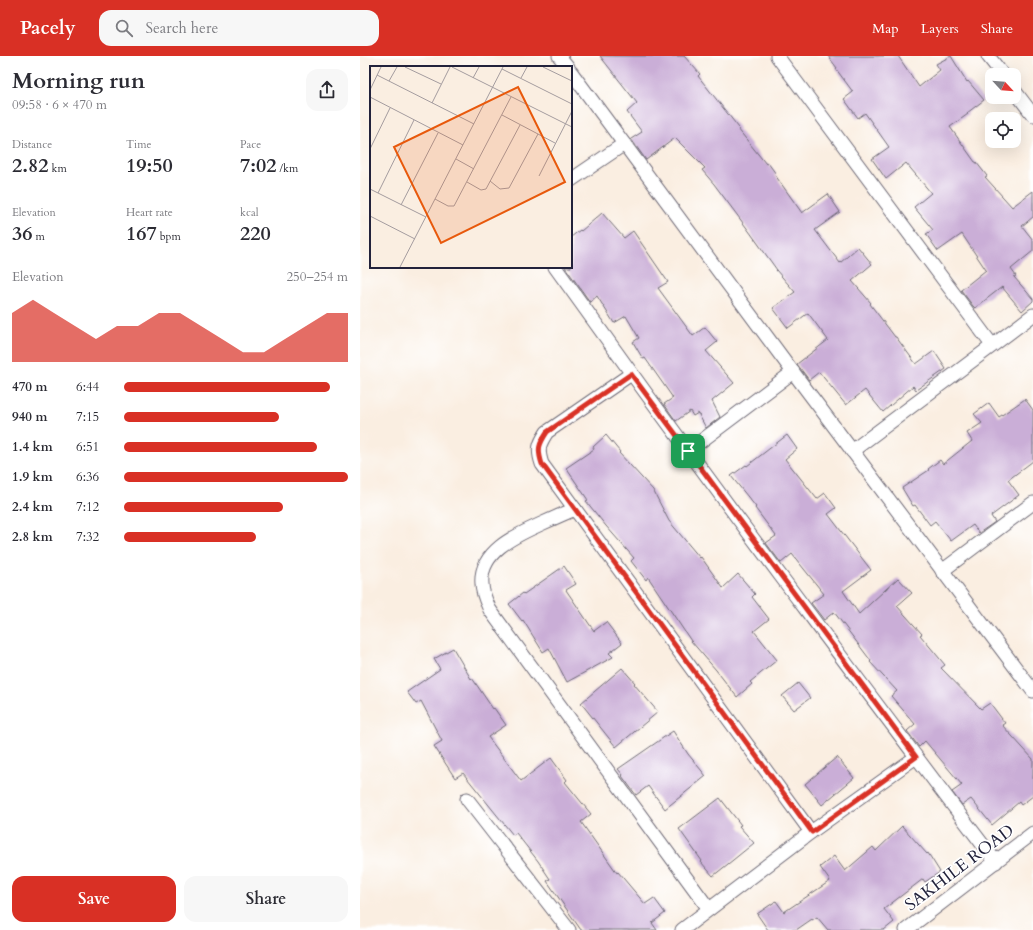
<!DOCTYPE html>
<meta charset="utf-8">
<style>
:root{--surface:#fff;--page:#f7f7f7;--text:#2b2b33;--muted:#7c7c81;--accent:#d93025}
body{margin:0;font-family:Cardo,serif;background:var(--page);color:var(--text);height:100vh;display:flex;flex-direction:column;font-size:15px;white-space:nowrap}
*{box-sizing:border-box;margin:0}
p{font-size:13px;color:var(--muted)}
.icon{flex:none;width:22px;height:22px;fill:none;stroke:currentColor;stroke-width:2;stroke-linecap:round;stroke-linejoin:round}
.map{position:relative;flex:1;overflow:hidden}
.side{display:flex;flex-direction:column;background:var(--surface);width:360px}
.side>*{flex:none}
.needle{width:26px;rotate:116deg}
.buttons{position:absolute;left:625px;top:12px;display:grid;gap:8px}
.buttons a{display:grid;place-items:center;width:36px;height:36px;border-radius:8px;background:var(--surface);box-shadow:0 4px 16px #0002;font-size:20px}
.pin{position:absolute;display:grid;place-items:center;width:34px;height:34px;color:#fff;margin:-17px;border-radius:8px;box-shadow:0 2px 6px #0006}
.round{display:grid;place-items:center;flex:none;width:42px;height:42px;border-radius:12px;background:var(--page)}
.head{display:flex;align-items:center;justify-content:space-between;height:68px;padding:0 12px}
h1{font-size:22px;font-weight:600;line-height:30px}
.figures{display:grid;grid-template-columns:repeat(3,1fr);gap:6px;height:68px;padding:4px 12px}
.figures div{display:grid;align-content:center}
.figures b{font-size:20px;font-weight:600}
.figures small{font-size:11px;font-weight:400}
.figures p{font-size:11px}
.chart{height:112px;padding:8px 12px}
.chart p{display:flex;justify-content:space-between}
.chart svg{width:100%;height:72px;margin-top:4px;fill:var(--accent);opacity:.7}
.action{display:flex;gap:8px;margin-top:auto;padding:8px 12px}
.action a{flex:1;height:46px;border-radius:12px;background:var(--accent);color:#fff;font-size:16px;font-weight:600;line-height:46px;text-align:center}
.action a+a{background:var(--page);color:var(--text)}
ul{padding:0 12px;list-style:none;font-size:13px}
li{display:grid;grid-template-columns:64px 48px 1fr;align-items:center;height:30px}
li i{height:10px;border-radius:5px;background:var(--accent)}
header{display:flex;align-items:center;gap:24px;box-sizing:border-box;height:56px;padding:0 20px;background:var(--accent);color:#fff}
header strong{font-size:19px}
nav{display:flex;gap:22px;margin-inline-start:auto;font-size:14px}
.search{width:280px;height:36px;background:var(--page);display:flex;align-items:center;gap:10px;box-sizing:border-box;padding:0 14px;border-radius:12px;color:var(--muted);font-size:15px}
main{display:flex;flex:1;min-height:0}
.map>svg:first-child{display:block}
.building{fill:#caaed7}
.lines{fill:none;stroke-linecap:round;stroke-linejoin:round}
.street-casing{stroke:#6e6975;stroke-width:15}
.street{stroke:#fff;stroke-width:13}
.route-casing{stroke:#fff;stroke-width:8}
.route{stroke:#d93025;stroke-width:5}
.labels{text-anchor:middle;stroke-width:3.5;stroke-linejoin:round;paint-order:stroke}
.street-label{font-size:17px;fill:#22223b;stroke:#fff}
.inset-road{fill:none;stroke:#a49c9f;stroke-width:1}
.view{fill:#e8590c;fill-opacity:0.15;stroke:#e8590c;stroke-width:2}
.inset-edge{fill:none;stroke:#22223b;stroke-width:2}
</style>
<header>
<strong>Pacely</strong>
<div class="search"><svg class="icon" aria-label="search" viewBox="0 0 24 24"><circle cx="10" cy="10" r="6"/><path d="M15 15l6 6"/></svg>Search here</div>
<nav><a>Map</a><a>Layers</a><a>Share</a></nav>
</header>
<main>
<section class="side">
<div class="head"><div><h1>Morning run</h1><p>09:58 · 6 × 470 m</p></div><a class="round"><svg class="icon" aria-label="share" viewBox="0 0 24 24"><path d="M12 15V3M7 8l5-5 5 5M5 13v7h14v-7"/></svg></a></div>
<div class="figures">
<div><p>Distance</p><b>2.82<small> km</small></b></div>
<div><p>Time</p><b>19:50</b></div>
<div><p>Pace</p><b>7:02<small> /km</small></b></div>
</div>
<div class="figures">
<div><p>Elevation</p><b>36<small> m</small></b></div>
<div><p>Heart rate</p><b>167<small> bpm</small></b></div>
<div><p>kcal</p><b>220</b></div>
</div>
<div class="chart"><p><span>Elevation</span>250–254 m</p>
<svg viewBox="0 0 160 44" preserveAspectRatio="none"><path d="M0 44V14L10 6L20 14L30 22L40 30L50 22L60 22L70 14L80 14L90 22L100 30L110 38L120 38L130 30L140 22L150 14L160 14V44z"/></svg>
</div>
<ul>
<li><b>470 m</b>6:44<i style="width:92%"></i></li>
<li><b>940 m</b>7:15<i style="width:69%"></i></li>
<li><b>1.4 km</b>6:51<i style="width:86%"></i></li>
<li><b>1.9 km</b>6:36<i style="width:100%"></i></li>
<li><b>2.4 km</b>7:12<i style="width:71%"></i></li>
<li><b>2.8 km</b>7:32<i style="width:59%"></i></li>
</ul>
<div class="action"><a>Save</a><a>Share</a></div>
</section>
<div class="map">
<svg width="673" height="874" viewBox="0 0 673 874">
<rect width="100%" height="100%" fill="#fff"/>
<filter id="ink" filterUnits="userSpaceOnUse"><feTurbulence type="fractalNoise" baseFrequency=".025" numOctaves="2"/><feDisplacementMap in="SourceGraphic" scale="8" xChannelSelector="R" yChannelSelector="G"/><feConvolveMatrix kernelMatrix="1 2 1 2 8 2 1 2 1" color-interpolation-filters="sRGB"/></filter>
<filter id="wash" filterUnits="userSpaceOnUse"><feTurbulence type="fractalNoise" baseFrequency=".012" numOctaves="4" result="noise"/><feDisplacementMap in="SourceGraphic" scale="16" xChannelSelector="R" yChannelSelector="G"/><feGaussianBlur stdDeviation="0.9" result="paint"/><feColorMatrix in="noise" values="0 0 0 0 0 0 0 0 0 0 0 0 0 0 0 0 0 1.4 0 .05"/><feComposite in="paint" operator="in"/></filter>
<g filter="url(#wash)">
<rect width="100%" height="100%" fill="#faeee1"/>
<g id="blocks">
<!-- building -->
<g class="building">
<polygon points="240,0 324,0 340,18 338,20 379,72 378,73 406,108 408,107 416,118 415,119 442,157 468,138 480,156 455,174 480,207 498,191 512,208 492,225 511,247 510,248 535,281 536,281 556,308 574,295 586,313 556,334 553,330 523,356 505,334 486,349 459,316 449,324 437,308 468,284 448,257 428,272 413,252 435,236 416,214 417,214 389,175 354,128 342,114 345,112 315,82 286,104 271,83 282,76 267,56 277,47"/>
<polygon points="468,0 538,0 559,31 580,14 576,8 591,0 607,26 608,25 624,44 607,57 608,58 590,71 615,106 616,106 627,120 625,121 652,151 673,135 673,161 662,170 673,184 673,195 651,213 656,220 654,221 673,243 673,245 662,255 642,231 615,252 613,250 601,234 626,214 602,178 578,195 566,178 573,174 554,151 571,137 546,107 526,123 512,103 529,91 505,57 498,62 484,43 493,36 476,13 477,12"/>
<polygon points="242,157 264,182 273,175 308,226 298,232 333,280 345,271 357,286 346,295 374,327 352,345 360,361 346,372 338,357 333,360 330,355 316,365 304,348 313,342 285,302 283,303 273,286 279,282 266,260 254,267 237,240 230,246 205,211 211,211 211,181 220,174 221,175"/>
<polygon points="665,343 673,354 673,405 648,424 659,439 631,460 635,466 619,477 613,469 591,485 575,465 570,469 555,449 553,450 542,432 569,414 568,413 580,404 583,408 612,385 607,377 622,367 614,358 629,347 639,361"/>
<polygon points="246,379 260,396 259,397 293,434 309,465 340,502 341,501 363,532 378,518 395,538 392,541 409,563 394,575 417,604 390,626 392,628 377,641 356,614 331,585 288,521 286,524 271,505 274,502 246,470 226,445 228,444 206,412 234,393 233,391"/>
<polygon points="427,379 437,393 425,403 457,443 465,437 476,452 468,458 511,514 483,535 499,558 538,522 552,537 537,550 562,578 560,579 585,609 581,612 621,653 630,647 645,667 642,669 673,703 673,740 661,749 659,746 632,769 611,743 602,749 592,736 602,729 565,685 559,691 547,675 555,668 531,640 537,635 510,606 511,605 474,556 464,564 451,547 464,538 432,498 421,507 406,487 416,480 395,452 396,451 371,420 386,409 387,410"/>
<polygon points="204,510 216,528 206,534 234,575 246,566 262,587 249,597 253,601 207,626 189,592 183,596 163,564 162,565 149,548 163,537 164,538"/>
<polygon points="93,592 111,623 112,622 133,653 134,652 146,669 128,681 161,725 191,702 207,724 205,726 231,758 221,766 257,817 258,816 285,848 294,842 305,857 292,867 297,874 221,874 187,825 190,823 178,805 156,777 153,779 103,717 95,722 74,690 82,685 61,645 56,648 47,636 80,613 74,603"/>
<polygon points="262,612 275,627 274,628 298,656 256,691 221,647"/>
<polygon points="438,627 450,642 434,654 422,640"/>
<polygon points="313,675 328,698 346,720 305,753 288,730 276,739 262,720 263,719 258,713"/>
<polygon points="477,701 494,722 462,749 445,728"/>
<polygon points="360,742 381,769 379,770 394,787 373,804 353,820 341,806 342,805 319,773"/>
<polygon points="542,770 567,798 568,797 580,816 565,826 563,823 524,853 534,866 524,874 468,874 457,861 452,864 452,863 436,874 408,874 397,858 416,845 424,856 470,825 460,811 474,800 485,815 513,791 516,795"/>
</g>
</g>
</g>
<g filter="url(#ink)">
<use href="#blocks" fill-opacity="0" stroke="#6e6975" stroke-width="1"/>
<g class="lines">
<defs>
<g id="street">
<polyline points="199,0 208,11"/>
<polyline points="417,0 632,289"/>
<polyline points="628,0 643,19"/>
<polyline points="211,16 433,316 673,635"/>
<polyline points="654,34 673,59"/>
<polyline points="211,124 264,88"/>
<path d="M195,211C270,316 346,420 423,523C494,618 564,712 636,806"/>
<path d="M271,318L187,376C179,388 177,393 182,408L451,776"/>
<polyline points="328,395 433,316"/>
<polyline points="492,395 673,259"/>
<path d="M215,453C203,458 192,463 181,468C157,479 119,495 122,528C122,537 126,545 130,554L349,853"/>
<polyline points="582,515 673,447"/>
<polyline points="107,743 209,874"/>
<polyline points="322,874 451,776 556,701"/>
<polyline points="546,874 673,777"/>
</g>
</defs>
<!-- street casing -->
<use href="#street" class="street-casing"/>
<!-- street -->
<use href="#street" class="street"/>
</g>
</g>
<g class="lines" filter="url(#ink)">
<defs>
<path id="route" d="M271,318L556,701L452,776L182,408C177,393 179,388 187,376Z"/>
</defs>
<!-- route casing -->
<use href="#route" class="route-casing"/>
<!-- route -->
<use href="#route" class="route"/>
</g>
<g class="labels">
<!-- street labels -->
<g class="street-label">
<text transform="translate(599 811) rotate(-37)" y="6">SAKHILE ROAD</text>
</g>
</g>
<!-- overview -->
<g transform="translate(10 10)">
<rect width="202" height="202" fill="#faeee1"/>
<path class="inset-road" d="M35,1L71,18M82,1L202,61M173,1L202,15M132,3L202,38M7,9L104,58M103,12L109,1M151,12L157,1M19,15L27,1M0,24L11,1M0,31L93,79M62,37L80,1M132,49L185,77M0,83L20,42M86,93L104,103M169,110L202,45M120,115L130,123L139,122L168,68M97,116L111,124L116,123L150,59M0,123L56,151M8,127L44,54M65,133L78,140H84L141,31M31,139L68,67M0,150L45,173M30,201L133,1"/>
<path class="view" d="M148,21L195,116L71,177L24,81Z"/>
<rect width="202" height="202" class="inset-edge"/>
</g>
</svg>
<div class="buttons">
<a><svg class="needle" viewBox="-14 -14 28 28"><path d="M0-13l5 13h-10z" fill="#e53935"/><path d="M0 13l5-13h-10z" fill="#7c7c81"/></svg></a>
<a><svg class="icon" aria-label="locate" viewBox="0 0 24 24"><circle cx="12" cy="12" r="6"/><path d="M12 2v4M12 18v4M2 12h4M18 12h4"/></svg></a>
</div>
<div class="pin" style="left:328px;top:395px;background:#1e9e55"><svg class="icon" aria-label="arrive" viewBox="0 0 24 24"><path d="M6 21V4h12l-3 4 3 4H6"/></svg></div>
</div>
</main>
